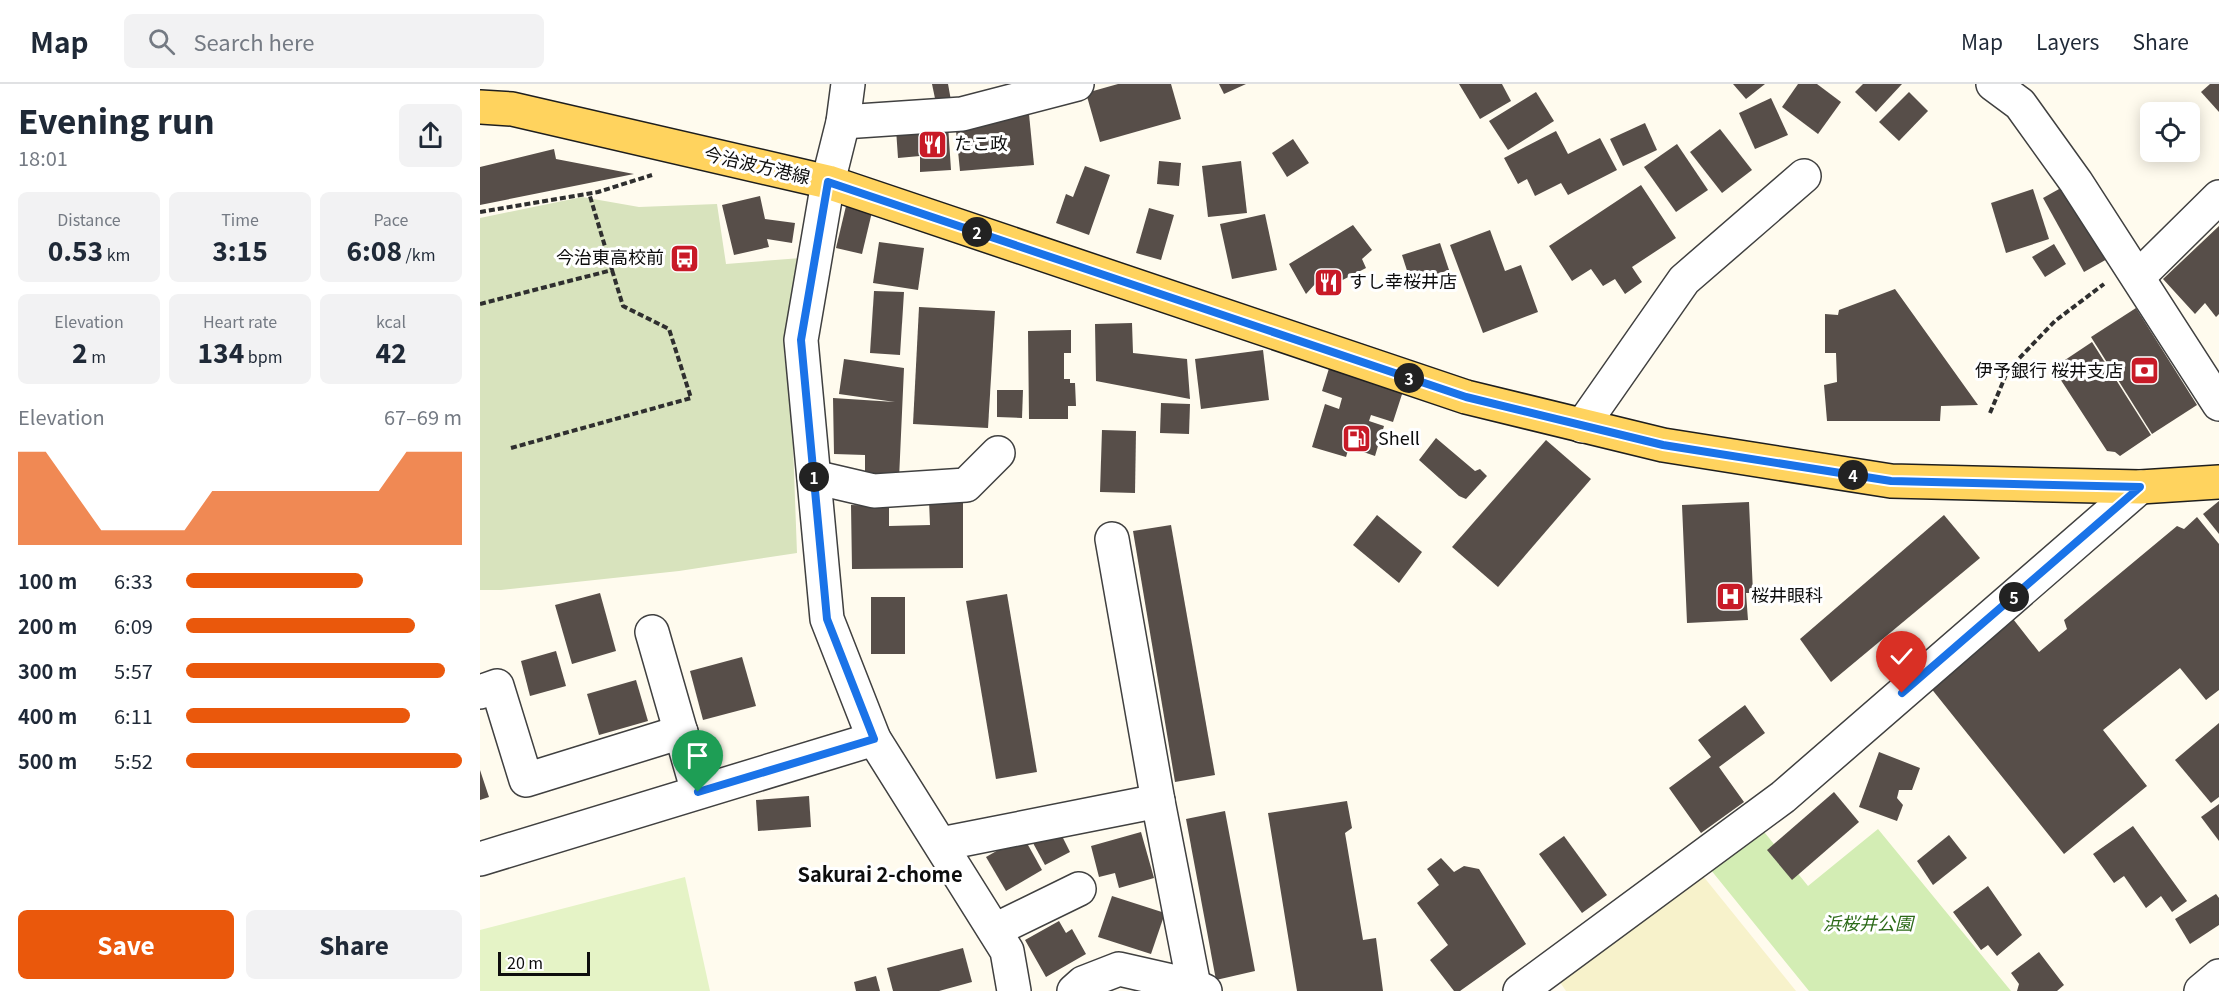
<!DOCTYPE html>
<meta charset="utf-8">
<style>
:root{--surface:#fff;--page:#f2f2f3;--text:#1f2937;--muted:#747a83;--line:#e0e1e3;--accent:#ea580c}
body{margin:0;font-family:Georgia,"Noto Sans JP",serif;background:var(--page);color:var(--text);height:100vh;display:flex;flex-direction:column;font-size:22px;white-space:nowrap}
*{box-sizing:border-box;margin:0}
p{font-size:20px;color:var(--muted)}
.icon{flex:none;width:33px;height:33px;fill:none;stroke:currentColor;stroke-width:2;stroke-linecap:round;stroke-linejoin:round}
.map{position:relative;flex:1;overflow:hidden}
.details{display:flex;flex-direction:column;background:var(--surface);width:480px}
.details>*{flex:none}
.controls{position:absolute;left:1660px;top:18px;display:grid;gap:12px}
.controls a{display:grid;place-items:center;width:60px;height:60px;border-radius:9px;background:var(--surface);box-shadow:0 3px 15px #0003;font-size:30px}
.scale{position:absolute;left:18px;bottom:15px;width:92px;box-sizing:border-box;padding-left:6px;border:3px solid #0d0d0d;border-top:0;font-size:16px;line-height:21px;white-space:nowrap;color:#0d0d0d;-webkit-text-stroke:4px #fff;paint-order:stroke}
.pin{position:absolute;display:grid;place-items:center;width:51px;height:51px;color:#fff;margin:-62px -26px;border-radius:50% 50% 50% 0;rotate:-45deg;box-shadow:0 0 6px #0007}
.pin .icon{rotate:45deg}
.km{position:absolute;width:30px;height:30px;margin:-15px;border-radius:50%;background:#222;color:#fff;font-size:16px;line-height:30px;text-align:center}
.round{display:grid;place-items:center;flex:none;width:63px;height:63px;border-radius:9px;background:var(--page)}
.summary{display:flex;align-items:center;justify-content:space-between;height:102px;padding:0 18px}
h1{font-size:33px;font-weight:800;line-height:45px}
.metrics{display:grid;grid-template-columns:repeat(3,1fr);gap:9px;height:102px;padding:6px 18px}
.metrics div{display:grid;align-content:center;border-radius:9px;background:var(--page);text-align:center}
.metrics b{font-size:26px;font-weight:800}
.metrics small{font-size:16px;font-weight:400}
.metrics p{font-size:16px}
.chart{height:168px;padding:12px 18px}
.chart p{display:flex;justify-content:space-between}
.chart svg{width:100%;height:108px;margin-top:6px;fill:var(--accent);opacity:.7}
.primary-button{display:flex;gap:12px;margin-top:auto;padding:12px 18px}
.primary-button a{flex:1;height:69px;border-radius:9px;background:var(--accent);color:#fff;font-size:24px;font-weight:800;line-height:69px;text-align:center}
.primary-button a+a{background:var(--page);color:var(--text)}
ul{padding:0 18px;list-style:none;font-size:20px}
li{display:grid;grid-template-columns:96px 72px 1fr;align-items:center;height:45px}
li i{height:15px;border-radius:8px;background:var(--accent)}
header{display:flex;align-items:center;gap:36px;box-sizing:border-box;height:84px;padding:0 30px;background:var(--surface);border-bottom:2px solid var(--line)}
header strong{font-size:28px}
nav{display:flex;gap:33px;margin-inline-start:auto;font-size:21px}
.search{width:420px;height:54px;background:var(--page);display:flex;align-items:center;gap:15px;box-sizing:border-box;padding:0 21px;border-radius:9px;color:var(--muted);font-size:22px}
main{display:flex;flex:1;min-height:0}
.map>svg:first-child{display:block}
.farmland{fill:#f7f2cb}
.green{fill:#d3edb4}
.cemetery{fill:#d8e3bd}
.pitch{fill:#e5f3c6}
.building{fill:#574e49}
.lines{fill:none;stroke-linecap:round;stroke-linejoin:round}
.minor-casing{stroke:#404040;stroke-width:36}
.primary-casing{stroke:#1e1e1e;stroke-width:36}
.path{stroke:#2f2f2f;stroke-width:4;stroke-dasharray:6 3;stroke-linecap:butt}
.minor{stroke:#fff;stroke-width:33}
.primary{stroke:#ffd35e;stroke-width:33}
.route-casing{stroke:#fff;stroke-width:12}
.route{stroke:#1a73e8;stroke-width:8}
.labels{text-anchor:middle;stroke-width:6;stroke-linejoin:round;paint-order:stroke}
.poi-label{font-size:18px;fill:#0d0d0d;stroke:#fff;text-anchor:start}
.street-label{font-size:18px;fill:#0d0d0d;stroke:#fff}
.park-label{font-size:18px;font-style:italic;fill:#2c6a18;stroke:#fff}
.neighbourhood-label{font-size:20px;font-weight:bold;fill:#0d0d0d;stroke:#fff}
</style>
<header>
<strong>Map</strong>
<div class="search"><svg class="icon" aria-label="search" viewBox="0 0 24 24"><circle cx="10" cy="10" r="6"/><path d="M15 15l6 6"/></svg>Search here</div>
<nav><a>Map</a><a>Layers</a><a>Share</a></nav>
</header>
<main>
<section class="details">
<div class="summary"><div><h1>Evening run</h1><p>18:01</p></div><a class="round"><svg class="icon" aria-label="share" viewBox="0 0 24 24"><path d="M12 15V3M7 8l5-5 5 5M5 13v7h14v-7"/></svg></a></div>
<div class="metrics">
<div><p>Distance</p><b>0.53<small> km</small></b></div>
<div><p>Time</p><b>3:15</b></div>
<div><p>Pace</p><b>6:08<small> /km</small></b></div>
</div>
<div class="metrics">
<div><p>Elevation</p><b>2<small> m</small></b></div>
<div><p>Heart rate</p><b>134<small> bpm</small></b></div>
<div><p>kcal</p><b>42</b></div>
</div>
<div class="chart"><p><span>Elevation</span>67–69 m</p>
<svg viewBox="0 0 160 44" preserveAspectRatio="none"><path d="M0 44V6L10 6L20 22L30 38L40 38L50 38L60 38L70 22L80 22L90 22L100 22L110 22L120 22L130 22L140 6L150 6L160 6V44z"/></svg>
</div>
<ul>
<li><b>100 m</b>6:33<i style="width:64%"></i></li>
<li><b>200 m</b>6:09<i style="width:83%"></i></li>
<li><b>300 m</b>5:57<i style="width:94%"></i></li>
<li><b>400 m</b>6:11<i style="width:81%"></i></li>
<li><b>500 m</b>5:52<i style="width:100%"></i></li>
</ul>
<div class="primary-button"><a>Save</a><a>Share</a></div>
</section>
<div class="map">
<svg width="1739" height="907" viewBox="0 0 1739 907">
<rect width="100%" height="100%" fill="#fffbee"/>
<!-- farmland -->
<polygon class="farmland" points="1219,787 1316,907 1086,907 1075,891"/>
<!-- green -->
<polygon class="green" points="1272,733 1328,802 1398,745 1531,907 1329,907 1222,775"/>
<!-- cemetery -->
<polygon class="cemetery" points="102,113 159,123 237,120 246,180 321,174 304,269 312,334 317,469 199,487 21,506 0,506 0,134"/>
<!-- pitch -->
<polygon class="pitch" points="205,793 230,907 0,907 0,846"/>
<!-- building -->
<g class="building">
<polygon points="452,0 468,0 472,22 457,24"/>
<polygon points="638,0 691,0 701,35 620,58 606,9"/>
<polygon points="739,0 766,0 744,10"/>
<polygon points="979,0 1022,0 1031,17 1000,35"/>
<polygon points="1253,0 1285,0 1266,15"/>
<polygon points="1318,0 1337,0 1361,18 1338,50 1302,23"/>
<polygon points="1383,0 1422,0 1396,28 1375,8"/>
<polygon points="1730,0 1739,0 1739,28 1721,8"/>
<polygon points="1056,8 1074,37 1028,66 1009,37"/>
<polygon points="1429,8 1448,27 1419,57 1399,38"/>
<polygon points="1291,14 1308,51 1275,65 1259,29"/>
<polygon points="549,30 554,81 480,87 475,37"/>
<polygon points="1165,39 1177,66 1143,82 1130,55"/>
<polygon points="468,41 471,86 440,88 440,72 418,74 416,45"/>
<polygon points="1240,45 1272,86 1242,109 1210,68"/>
<polygon points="1076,47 1088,70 1120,54 1137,86 1088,111 1081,99 1055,112 1047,95 1038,100 1024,74"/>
<polygon points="813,55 829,79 807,93 792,69"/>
<polygon points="1197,60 1228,106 1196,128 1164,83"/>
<polygon points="74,65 76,75 154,90 0,121 0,83"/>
<polygon points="679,77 701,79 699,102 677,100"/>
<polygon points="761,77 767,129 728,133 722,82"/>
<polygon points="605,82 630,91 609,151 576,139 586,110 593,113"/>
<polygon points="1588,100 1629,174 1604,188 1563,114"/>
<polygon points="1161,101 1196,154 1152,183 1162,198 1145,210 1135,195 1123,202 1111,185 1092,197 1069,162"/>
<polygon points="1553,105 1569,155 1526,169 1511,119"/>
<polygon points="280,112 285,135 315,139 312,159 287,155 289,163 254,171 242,121"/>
<polygon points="366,122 392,128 382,170 356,164"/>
<polygon points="669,124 694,131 681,176 656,169"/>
<polygon points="785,130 797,186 752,195 740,140"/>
<polygon points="873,141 892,166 882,175 886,184 843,206 836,199 826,210 809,180"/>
<polygon points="1739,142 1739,230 1736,233 1725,219 1715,230 1683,195"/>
<polygon points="1010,146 1025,187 1041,181 1058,228 1003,249 970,161"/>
<polygon points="399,158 444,164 438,206 393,199"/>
<polygon points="960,159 969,186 931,199 922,171"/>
<polygon points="1574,160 1586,180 1565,193 1552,173"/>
<polygon points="1415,205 1498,321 1461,322 1460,337 1347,337 1344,301 1357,298 1356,269 1345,269 1345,230 1358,231 1359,226"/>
<polygon points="394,207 424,208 420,271 390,269"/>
<polygon points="439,223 515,227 508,344 433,340"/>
<polygon points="1656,224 1717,321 1672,350 1611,253"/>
<polygon points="652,239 653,269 707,275 710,315 616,297 615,240"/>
<polygon points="591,246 591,269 584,269 584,295 590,295 590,299 595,299 596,322 588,322 588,335 549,335 548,247"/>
<polygon points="1612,258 1671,351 1640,372 1635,368 1627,367 1573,284"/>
<polygon points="783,266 789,316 721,325 715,275"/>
<polygon points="364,275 424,284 419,395 385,395 385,371 354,370 353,314 415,318 359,310"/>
<polygon points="851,278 925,301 913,338 891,331 889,337 904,342 895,372 869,363 866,373 832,363 845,320 859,325 862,314 842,307"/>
<polygon points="517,306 543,306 542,334 517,333"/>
<polygon points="681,319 710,320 709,350 680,349"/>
<polygon points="622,346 656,347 655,409 620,408"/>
<polygon points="956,354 995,387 1000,385 1007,392 986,415 979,412 939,376"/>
<polygon points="1066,356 1111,395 1018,503 972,463"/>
<polygon points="449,416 483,416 483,484 372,485 371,421 409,422 409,442 450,441"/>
<polygon points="1739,417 1739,450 1723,430"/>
<polygon points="1269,418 1273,509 1266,509 1268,536 1207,539 1202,421"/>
<polygon points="897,431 942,468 919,499 873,461"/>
<polygon points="1464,431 1500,474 1351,598 1320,555"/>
<polygon points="1717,433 1739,460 1739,606 1726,616 1700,584 1623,646 1667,702 1584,770 1442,593 1526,526 1559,568 1587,545 1584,536 1697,442 1704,445"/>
<polygon points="691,441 735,691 695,698 653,447"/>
<polygon points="120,509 136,567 92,580 75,521"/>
<polygon points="527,510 557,688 516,695 486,517"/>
<rect x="391" y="513" width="34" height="57"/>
<polygon points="76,567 86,602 50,612 41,577"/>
<polygon points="262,573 276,622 223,636 210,587"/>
<polygon points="156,596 168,637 119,651 107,610"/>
<polygon points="1265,621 1285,649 1239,683 1264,718 1221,749 1189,704 1231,673 1218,656"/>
<polygon points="1739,639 1739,713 1731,719 1695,676"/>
<polygon points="1399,668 1440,684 1432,706 1419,706 1417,714 1423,721 1417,737 1379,723"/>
<polygon points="0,686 9,713 0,716"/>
<polygon points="1354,708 1379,738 1312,796 1287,766"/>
<polygon points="329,712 331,743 278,747 276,716"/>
<polygon points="867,717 872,744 865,749 883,856 896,854 903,907 817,907 788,729"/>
<polygon points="1739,720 1739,757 1721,733"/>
<polygon points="745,727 775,887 736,896 706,735"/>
<polygon points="1653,742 1707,817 1692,828 1681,812 1666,824 1644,792 1634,799 1613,770"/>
<polygon points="579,746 590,768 565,781 553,759"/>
<polygon points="661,748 674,794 639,804 635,789 619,793 611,762"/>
<polygon points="1469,751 1487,774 1453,801 1437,777"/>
<polygon points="543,752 562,786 526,807 506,773"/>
<polygon points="1084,752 1127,811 1102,829 1059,770"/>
<polygon points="961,774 974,788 984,782 999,785 1046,860 980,907 974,907 950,876 968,861 937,819 959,801 947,785"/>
<polygon points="1508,802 1542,851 1517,872 1508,861 1501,866 1473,828"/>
<polygon points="1736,810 1739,814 1739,841 1710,860 1695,835"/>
<polygon points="632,812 685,829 671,870 618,853"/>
<polygon points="579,837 586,849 592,845 606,870 566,893 545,856"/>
<polygon points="483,864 492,898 459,907 413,907 407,884"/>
<polygon points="1559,868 1584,901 1577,907 1537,907 1539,900 1531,889"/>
<polygon points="396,892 400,907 376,907 374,898"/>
</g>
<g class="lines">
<defs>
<g id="minor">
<polyline points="368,0 363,38 348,98 321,256 347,535 394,655 527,867 534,907"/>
<polyline points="1513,0 1540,20 1596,98 1739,320"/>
<polyline points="363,38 482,30 597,0"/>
<polyline points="1658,193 1739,113"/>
<polyline points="1102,342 1204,196 1324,92"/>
<polyline points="334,393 394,407 486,401 518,369"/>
<polyline points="632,455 678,717 714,902"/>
<polyline points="172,548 218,708"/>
<polyline points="0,608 17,602 46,696 201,648"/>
<polyline points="461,760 678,717"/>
<polyline points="0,775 394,655"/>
<polyline points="515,846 599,805"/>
<polyline points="594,907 603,899 639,885 714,902 725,907"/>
<polyline points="1040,907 1303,713 1660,403"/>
<polyline points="1721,907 1739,892"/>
</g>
<polyline id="primary" points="0,23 32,25 348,98 986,313 1183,361 1411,397 1660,403 1739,398"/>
</defs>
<!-- minor casing -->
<use href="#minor" class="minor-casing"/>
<!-- primary casing -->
<use href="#primary" class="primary-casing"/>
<!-- path -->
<g class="path">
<polyline points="0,128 118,108 172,91"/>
<polyline points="0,220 132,186 109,109"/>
<polyline points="1510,329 1528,286 1575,237 1624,200"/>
<polyline points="31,364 211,314 189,245 143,222 132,186"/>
</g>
<!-- minor -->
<use href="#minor" class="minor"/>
<!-- primary -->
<use href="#primary" class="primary"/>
</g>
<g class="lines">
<defs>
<polyline id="route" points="218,708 394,655 347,535 321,256 348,98 986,313 1183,361 1411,397 1660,403 1422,609"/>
</defs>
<!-- route casing -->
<use href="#route" class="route-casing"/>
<!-- route -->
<use href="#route" class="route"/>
</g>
<!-- icons -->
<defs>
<symbol id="restaurant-square" viewBox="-11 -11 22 22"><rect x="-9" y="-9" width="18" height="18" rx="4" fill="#c81a27" stroke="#fff"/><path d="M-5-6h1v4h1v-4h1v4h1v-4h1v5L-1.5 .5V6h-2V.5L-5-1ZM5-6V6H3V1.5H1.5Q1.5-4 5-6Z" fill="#fff"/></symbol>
<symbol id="bus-square" viewBox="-11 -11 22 22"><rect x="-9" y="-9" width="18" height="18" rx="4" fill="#c81a27" stroke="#fff"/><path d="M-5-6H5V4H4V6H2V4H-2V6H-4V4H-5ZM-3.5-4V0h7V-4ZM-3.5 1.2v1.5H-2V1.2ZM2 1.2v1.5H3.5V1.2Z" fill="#fff"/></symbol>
<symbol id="bank-square" viewBox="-11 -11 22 22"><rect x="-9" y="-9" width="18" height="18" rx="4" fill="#c81a27" stroke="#fff"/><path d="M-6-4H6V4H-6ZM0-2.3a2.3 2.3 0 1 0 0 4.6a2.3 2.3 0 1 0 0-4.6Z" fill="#fff"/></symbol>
<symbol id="fuel-square" viewBox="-11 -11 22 22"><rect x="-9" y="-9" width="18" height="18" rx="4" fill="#c81a27" stroke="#fff"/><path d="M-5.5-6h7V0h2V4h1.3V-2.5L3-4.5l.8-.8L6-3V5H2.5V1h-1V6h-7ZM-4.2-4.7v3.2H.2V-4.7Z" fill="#fff"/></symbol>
<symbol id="hospital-square" viewBox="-11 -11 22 22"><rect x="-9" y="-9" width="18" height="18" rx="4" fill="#c81a27" stroke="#fff"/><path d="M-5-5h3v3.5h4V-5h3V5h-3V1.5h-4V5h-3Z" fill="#fff"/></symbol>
</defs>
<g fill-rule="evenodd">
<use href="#restaurant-square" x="436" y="44" width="33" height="33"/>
<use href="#bus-square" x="188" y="158" width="33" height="33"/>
<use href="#restaurant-square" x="832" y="182" width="33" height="33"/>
<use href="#bank-square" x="1648" y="270" width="33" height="33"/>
<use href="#fuel-square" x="860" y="338" width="33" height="33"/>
<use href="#hospital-square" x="1234" y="496" width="33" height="33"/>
</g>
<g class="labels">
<!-- poi labels -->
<g class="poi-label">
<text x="474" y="66">たこ政</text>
<text x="184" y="180" text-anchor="end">今治東高校前</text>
<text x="869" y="204">すし幸桜井店</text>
<text x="1643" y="293" text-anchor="end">伊予銀行 桜井支店</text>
<text x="898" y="361">Shell</text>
<text x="1271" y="518">桜井眼科</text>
</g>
<!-- street labels -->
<g class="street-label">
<text transform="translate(277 82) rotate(13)" y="6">今治波方港線</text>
</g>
<!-- park labels -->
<g class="park-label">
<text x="1388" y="846">浜桜井公園</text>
</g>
<!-- neighbourhood labels -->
<g class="neighbourhood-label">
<text x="400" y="798">Sakurai 2-chome</text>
</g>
</g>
</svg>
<div class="controls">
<a><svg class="icon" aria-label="locate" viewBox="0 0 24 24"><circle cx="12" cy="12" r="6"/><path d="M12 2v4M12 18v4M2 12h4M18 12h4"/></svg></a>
</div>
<div class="scale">20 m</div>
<div class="pin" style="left:218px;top:708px;background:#1e9e55"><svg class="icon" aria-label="arrive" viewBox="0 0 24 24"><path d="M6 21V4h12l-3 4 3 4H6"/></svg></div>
<div class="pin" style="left:1422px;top:609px;background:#d93025"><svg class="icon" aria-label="check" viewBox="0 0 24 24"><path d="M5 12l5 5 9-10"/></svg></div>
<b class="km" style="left:334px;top:393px">1</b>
<b class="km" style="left:497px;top:148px">2</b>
<b class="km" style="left:929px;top:294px">3</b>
<b class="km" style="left:1373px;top:391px">4</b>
<b class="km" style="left:1534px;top:513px">5</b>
</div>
</main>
